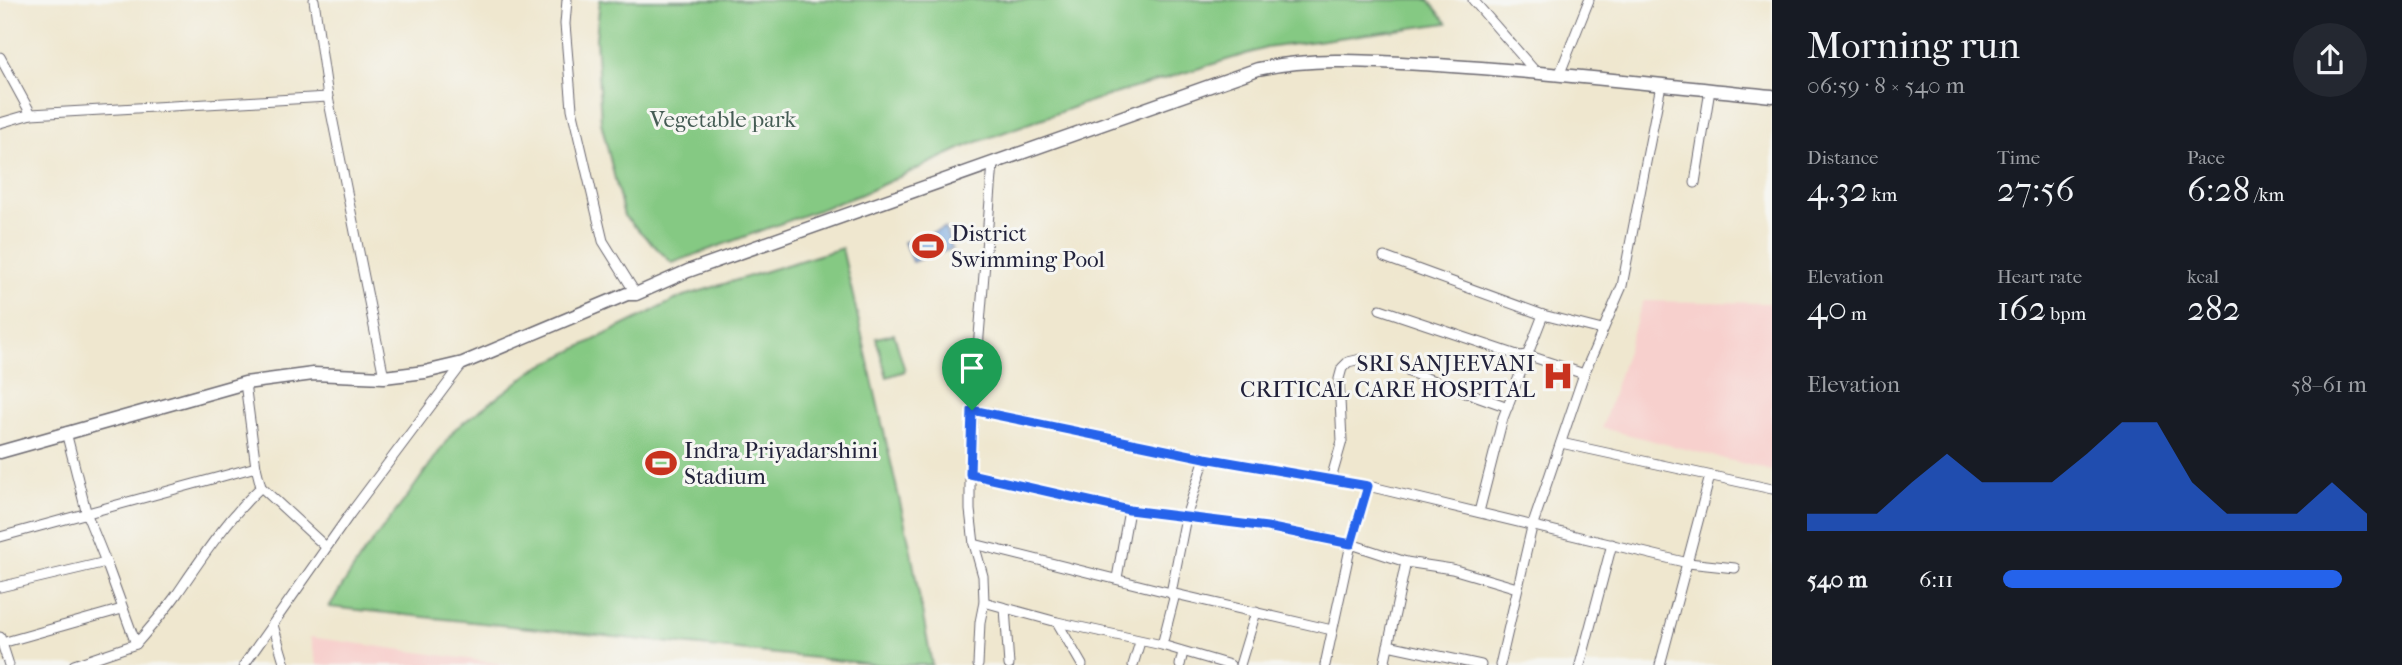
<!DOCTYPE html>
<meta charset="utf-8">
<style>
:root{--surface:#171b24;--page:#242831;--text:#f1f3f6;--muted:#9ea1a6;--accent:#2563eb}
body{margin:0;font-family:"IM FELL French Canon",serif;background:var(--page);color:var(--text);height:100vh;display:flex;flex-direction:column;font-size:26px;white-space:nowrap}
*{box-sizing:border-box;margin:0}
p{font-size:23px;color:var(--muted)}
.icon{flex:none;width:38px;height:38px;fill:none;stroke:currentColor;stroke-width:2;stroke-linecap:round;stroke-linejoin:round}
.map{position:relative;flex:1;overflow:hidden}
.drawer{display:flex;flex-direction:column;background:var(--surface);width:630px}
.drawer>*{flex:none}
.pin{position:absolute;display:grid;place-items:center;width:60px;height:60px;color:#fff;margin:-72px -30px;border-radius:50% 50% 50% 0;rotate:-45deg;box-shadow:0 0 7px #0007}
.pin .icon{rotate:45deg}
.round{display:grid;place-items:center;flex:none;width:74px;height:74px;border-radius:37px;background:var(--page)}
.overview{display:flex;align-items:center;justify-content:space-between;height:119px;padding:0 35px}
h1{font-size:38px;font-weight:600;line-height:52px}
.metrics{display:grid;grid-template-columns:repeat(3,1fr);gap:10px;height:119px;padding:7px 35px}
.metrics div{display:grid;align-content:center}
.metrics b{font-size:35px;font-weight:600}
.metrics small{font-size:19px;font-weight:400}
.metrics p{font-size:19px}
.chart{height:196px;padding:14px 35px}
.chart p{display:flex;justify-content:space-between}
.chart svg{width:100%;height:126px;margin-top:7px;fill:var(--accent);opacity:.7}
ul{padding:0 35px;list-style:none;font-size:23px}
li{display:grid;grid-template-columns:112px 84px 1fr;align-items:center;height:52px}
li i{height:18px;border-radius:9px;background:var(--accent)}
main{display:flex;flex:1;min-height:0}
.map>svg:first-child{display:block}
.built{fill:#f7d0cd}
.green{fill:#85c983;stroke:#54765f;stroke-width:2}
.water{fill:#73a4de;stroke:#4a638c;stroke-width:2}
.lines{fill:none;stroke-linecap:round;stroke-linejoin:round}
.minor-casing{stroke:#6a676f;stroke-width:11}
.secondary-casing{stroke:#6a676f;stroke-width:15}
.minor{stroke:#fff;stroke-width:9}
.secondary{stroke:#fff;stroke-width:12}
.route-casing{stroke:#fff;stroke-width:14}
.route{stroke:#2563eb;stroke-width:9}
.labels{text-anchor:middle;stroke-width:6;stroke-linejoin:round;paint-order:stroke}
.park-label{font-size:23px;fill:#455c54;stroke:#f6f6f2}
.poi-label{font-size:23px;fill:#22223b;stroke:#f6f6f2;text-anchor:start}
</style>
<main>
<div class="map">
<svg width="1772" height="665" viewBox="0 0 1772 665">
<rect width="100%" height="100%" fill="#f6f6f2"/>
<filter id="ink" filterUnits="userSpaceOnUse"><feTurbulence type="fractalNoise" baseFrequency=".0143" numOctaves="2"/><feDisplacementMap in="SourceGraphic" scale="14" xChannelSelector="R" yChannelSelector="G"/><feConvolveMatrix kernelMatrix="1 2 1 2 8 2 1 2 1" color-interpolation-filters="sRGB"/></filter>
<filter id="wash" filterUnits="userSpaceOnUse"><feTurbulence type="fractalNoise" baseFrequency=".00686" numOctaves="4" result="noise"/><feDisplacementMap in="SourceGraphic" scale="28" xChannelSelector="R" yChannelSelector="G"/><feGaussianBlur stdDeviation="1.57" result="paint"/><feColorMatrix in="noise" values="0 0 0 0 0 0 0 0 0 0 0 0 0 0 0 0 0 1.4 0 .05"/><feComposite in="paint" operator="in"/></filter>
<g filter="url(#wash)">
<rect width="100%" height="100%" fill="#efe7cf"/>
<!-- built -->
<g class="built">
<polygon points="1643,301 1772,303 1772,471 1602,428"/>
<polygon points="310,637 511,665 317,665"/>
</g>
<!-- green -->
<g class="green">
<polygon points="600,0 1429,0 1447,23 1266,48 1085,103 969,145 862,194 672,263 624,216 601,122 596,38"/>
<polygon points="842,248 910,546 932,665 881,665 329,607 363,554 407,497 455,429 535,369 681,297"/>
<polygon points="894,334 905,371 887,377 876,338"/>
</g>
<!-- water -->
<polygon class="water" points="945,228 952,249 912,262 904,242"/>
</g>
<g filter="url(#ink)">
<g class="lines">
<defs>
<g id="minor">
<polyline points="314,0 328,97 384,377"/>
<polyline points="567,0 565,24 572,109 603,241 636,294"/>
<polyline points="1473,0 1535,71"/>
<polyline points="0,57 31,114"/>
<polyline points="1560,73 1589,0"/>
<polyline points="0,123 31,114 328,97"/>
<polyline points="1695,183 1710,90"/>
<polyline points="1384,257 1543,315 1602,330"/>
<polyline points="1380,309 1520,356 1527,355 1584,374"/>
<polyline points="1409,372 1508,407"/>
<polyline points="245,383 256,467 261,487 326,547"/>
<polyline points="973,410 1205,458 1368,486 1688,563 1735,568"/>
<path d="M66,432L87,515L106,562L136,644C150,628 165,611 177,594C203,556 228,518 261,487"/>
<polyline points="1561,443 1772,489"/>
<polyline points="970,474 1129,510 1267,527 1351,544 1406,562 1452,569 1517,588"/>
<polyline points="1331,479 1342,441 1339,379 1342,368 1348,362 1361,359"/>
<polyline points="1479,512 1503,418 1543,315"/>
<polyline points="0,537 256,467"/>
<polyline points="974,544 1171,593 1332,630"/>
<polyline points="1117,578 1129,510"/>
<polyline points="0,587 106,562"/>
<polyline points="984,602 1057,622 1162,645 1230,665"/>
<polyline points="1005,608 1009,665"/>
<polyline points="1057,622 1082,665"/>
<polyline points="273,625 285,665"/>
<polyline points="0,637 9,665"/>
<polyline points="2,643 122,609"/>
<polyline points="1162,645 1174,598 1171,593 1186,517 1205,458"/>
<polyline points="1388,645 1481,665"/>
<polyline points="74,665 136,644"/>
<polyline points="244,665 350,514 463,363"/>
<polyline points="978,665 980,622 984,602 983,576 974,544 970,510 970,474 973,410 993,163"/>
<polyline points="1133,665 1140,642"/>
<polyline points="1180,665 1183,652"/>
<polyline points="1240,665 1256,612"/>
<polyline points="1325,665 1351,544 1368,486"/>
<polyline points="1384,665 1406,562"/>
<polyline points="1500,665 1532,527 1584,374 1622,286 1661,85"/>
<polyline points="1580,665 1612,544"/>
<polyline points="1660,665 1710,476"/>
</g>
<path id="secondary" d="M0,452L245,383L313,374L384,377L425,372L463,363L627,294H636L688,271L1258,69C1318,56 1377,62 1438,65C1550,72 1661,85 1772,96"/>
</defs>
<!-- minor casing -->
<use href="#minor" class="minor-casing"/>
<!-- secondary casing -->
<use href="#secondary" class="secondary-casing"/>
<!-- minor -->
<use href="#minor" class="minor"/>
<!-- secondary -->
<use href="#secondary" class="secondary"/>
</g>
</g>
<g class="lines" filter="url(#ink)">
<defs>
<polygon id="route" points="972,410 1205,458 1368,486 1351,544 1267,527 1129,510 970,474"/>
</defs>
<!-- route casing -->
<use href="#route" class="route-casing"/>
<!-- route -->
<use href="#route" class="route"/>
</g>
<!-- icons -->
<defs>
<symbol id="stadium-bare" viewBox="-9 -9 18 18"><path d="M0-5a6.5 5 0 1 0 0 10a6.5 5 0 1 0 0-10ZM-3.5-1.8h7v3.6h-7Z" fill="#c8321e" stroke="#f6f6f2" stroke-width="2.5" paint-order="stroke"/></symbol>
<symbol id="hospital-bare" viewBox="-9 -9 18 18"><path d="M-5-5h3v3.5h4V-5h3V5h-3V1.5h-4V5h-3Z" fill="#c8321e" stroke="#f6f6f2" stroke-width="2.5" paint-order="stroke"/></symbol>
</defs>
<g fill-rule="evenodd">
<use href="#stadium-bare" x="906" y="224" width="44" height="44"/>
<use href="#hospital-bare" x="1536" y="354" width="44" height="44"/>
<use href="#stadium-bare" x="639" y="441" width="44" height="44"/>
</g>
<g class="labels">
<!-- park labels -->
<g class="park-label">
<text x="723" y="127">Vegetable park</text>
</g>
<!-- poi labels -->
<g class="poi-label">
<text x="951" y="241">District<tspan x="951" dy="26">Swimming Pool</tspan></text>
<text x="1535" y="371" text-anchor="end">SRI SANJEEVANI<tspan x="1535" dy="26">CRITICAL CARE HOSPITAL</tspan></text>
<text x="684" y="458">Indra Priyadarshini<tspan x="684" dy="26">Stadium</tspan></text>
</g>
</g>
</svg>
<div class="pin" style="left:972px;top:410px;background:#1e9e55"><svg class="icon" aria-label="arrive" viewBox="0 0 24 24"><path d="M6 21V4h12l-3 4 3 4H6"/></svg></div>
</div>
<section class="drawer">
<div class="overview"><div><h1>Morning run</h1><p>06:59 · 8 × 540 m</p></div><a class="round"><svg class="icon" aria-label="share" viewBox="0 0 24 24"><path d="M12 15V3M7 8l5-5 5 5M5 13v7h14v-7"/></svg></a></div>
<div class="metrics">
<div><p>Distance</p><b>4.32<small> km</small></b></div>
<div><p>Time</p><b>27:56</b></div>
<div><p>Pace</p><b>6:28<small> /km</small></b></div>
</div>
<div class="metrics">
<div><p>Elevation</p><b>40<small> m</small></b></div>
<div><p>Heart rate</p><b>162<small> bpm</small></b></div>
<div><p>kcal</p><b>282</b></div>
</div>
<div class="chart"><p><span>Elevation</span>58–61 m</p>
<svg viewBox="0 0 160 44" preserveAspectRatio="none"><path d="M0 44V38L10 38L20 38L30 27L40 17L50 27L60 27L70 27L80 17L90 6L100 6L110 27L120 38L130 38L140 38L150 27L160 38V44z"/></svg>
</div>
<ul>
<li><b>540 m</b>6:11<i style="width:93%"></i></li>
</ul>
</section>
</main>
